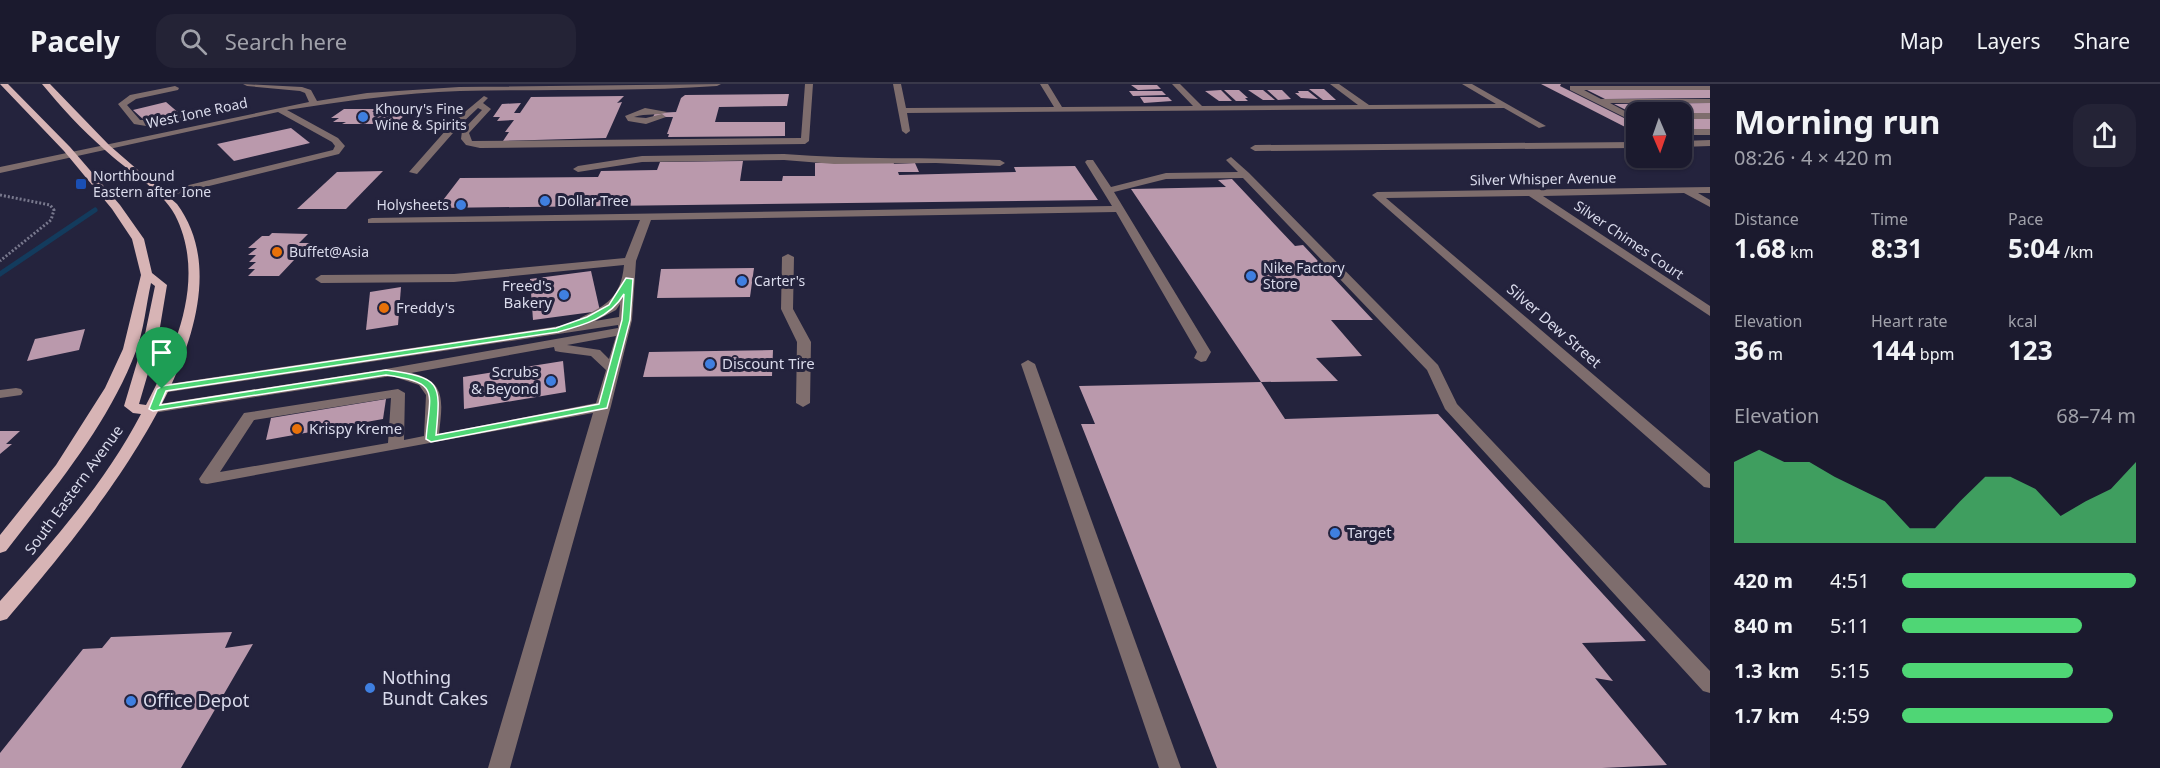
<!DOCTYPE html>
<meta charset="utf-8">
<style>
:root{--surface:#1b1a2e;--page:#242336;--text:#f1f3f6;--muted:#a0a1aa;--line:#39384a;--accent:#4fd675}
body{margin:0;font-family:"Noto Sans",sans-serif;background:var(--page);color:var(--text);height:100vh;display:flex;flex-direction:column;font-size:22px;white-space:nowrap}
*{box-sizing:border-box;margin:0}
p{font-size:20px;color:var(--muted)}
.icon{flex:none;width:33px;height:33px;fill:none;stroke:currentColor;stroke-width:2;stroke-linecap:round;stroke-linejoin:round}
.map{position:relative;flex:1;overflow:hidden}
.panel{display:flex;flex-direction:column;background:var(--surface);width:450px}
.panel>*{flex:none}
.needle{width:39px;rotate:178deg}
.buttons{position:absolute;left:1626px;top:18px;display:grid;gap:12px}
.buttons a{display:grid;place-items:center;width:66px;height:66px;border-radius:12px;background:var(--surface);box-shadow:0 2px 4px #0004,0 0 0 2px var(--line);font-size:30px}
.pin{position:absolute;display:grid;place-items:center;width:51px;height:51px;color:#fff;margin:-62px -26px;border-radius:50% 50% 50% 0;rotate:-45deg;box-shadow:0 0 6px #0007}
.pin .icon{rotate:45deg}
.round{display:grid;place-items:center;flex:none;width:63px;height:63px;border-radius:18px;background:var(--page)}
.summary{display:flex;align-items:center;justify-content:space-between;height:102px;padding:0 24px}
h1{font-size:33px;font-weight:700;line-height:45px}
.figures{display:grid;grid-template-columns:repeat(3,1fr);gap:9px;height:102px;padding:6px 24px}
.figures div{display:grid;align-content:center}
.figures b{font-size:26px;font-weight:700}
.figures small{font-size:16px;font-weight:400}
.figures p{font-size:16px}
.chart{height:168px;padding:12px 24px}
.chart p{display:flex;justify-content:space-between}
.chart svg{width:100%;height:108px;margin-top:6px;fill:var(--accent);opacity:.7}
ul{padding:0 24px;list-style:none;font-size:20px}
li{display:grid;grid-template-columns:96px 72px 1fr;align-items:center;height:45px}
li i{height:15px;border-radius:8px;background:var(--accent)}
header{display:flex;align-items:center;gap:36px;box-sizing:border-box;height:84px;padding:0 30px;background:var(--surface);border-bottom:2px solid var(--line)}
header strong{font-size:28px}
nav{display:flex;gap:33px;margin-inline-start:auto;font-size:21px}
.search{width:420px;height:54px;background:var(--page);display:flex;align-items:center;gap:15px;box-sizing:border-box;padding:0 21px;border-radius:18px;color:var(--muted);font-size:22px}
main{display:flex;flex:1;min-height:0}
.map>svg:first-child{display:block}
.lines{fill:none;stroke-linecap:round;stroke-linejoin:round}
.stream{stroke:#133b5d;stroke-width:5}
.building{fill:#ba99ac}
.path{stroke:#78788d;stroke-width:3;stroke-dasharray:2 2;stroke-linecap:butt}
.minor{fill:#7e6d6d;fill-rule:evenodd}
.major{fill:#d7b4b5;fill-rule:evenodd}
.route{fill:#4fd675;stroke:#fff;stroke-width:1.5;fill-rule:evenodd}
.shop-dot{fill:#3f7fe0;stroke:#24233d;stroke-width:2}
.transit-dot{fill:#1a4fb4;stroke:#24233d;stroke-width:2}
.food-dot{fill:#e8710a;stroke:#24233d;stroke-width:2}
.labels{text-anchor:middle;stroke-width:6;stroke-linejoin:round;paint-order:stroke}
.far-poi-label{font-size:14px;fill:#dadbec;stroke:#24233d;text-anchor:start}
.far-street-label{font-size:14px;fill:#dadbec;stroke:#24233d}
.poi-label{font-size:15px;fill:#dadbec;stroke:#24233d;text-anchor:start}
.street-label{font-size:15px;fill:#dadbec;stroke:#24233d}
.near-poi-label{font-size:18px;fill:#dadbec;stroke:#24233d;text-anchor:start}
</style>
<header>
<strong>Pacely</strong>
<div class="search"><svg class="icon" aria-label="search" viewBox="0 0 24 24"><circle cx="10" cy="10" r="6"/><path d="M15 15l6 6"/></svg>Search here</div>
<nav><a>Map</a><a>Layers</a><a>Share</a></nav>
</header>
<main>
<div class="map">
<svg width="1710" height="684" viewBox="0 0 1710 684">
<rect width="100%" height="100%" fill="#24233d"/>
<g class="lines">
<!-- stream -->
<polyline class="stream" points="0,190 95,126"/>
</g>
<!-- building -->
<g class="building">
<polygon points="1541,0 1561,0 1560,2 1636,40 1636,45 1631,46"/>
<polygon points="1131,1 1157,1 1161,5 1138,6"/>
<polygon points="1309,5 1324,5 1336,16 1323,16"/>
<polygon points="1710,5 1710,14 1605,15 1587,6"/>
<polygon points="1221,6 1232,17 1219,17 1205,7"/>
<polygon points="1224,6 1239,6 1248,14 1245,14 1248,17 1236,17"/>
<polygon points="1248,6 1263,6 1275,16 1263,16"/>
<polygon points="1267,6 1282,6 1291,15 1278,16"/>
<polygon points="1129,7 1162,7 1166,11 1133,12"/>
<polygon points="1298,7 1308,7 1318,15 1301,14 1295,9 1299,9"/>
<polygon points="789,10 787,22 719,23 715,38 785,38 785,52 668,53 669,50 667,50 673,33 653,33 655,29 676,28 681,14 685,11"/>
<polygon points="624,12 617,19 622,18 606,54 503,57 509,48 505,48 514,36 497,37 500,33 493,33 502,20 521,19 514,29 520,29 531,13"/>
<polygon points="1140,13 1168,13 1172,17 1144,19"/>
<polygon points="166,18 180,30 153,37 150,35 144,36 133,26"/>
<polygon points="1710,19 1710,29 1634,30 1614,20"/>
<polygon points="344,25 376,25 372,28 409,28 394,40 342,40 346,38 333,38 339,34 331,34"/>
<rect x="1682" y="35" width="28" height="10"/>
<polygon points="291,44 310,59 234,77 217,60"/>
<polygon points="743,77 740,97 782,97 783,92 815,92 815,79 893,77 894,80 915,79 919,88 898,88 899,91 1016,88 1014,83 1075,82 1098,116 437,124 460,94 598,93 601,87 657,86 660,78"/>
<polygon points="383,87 346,125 297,125 337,88"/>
<polygon points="1232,95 1295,162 1303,161 1373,236 1331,236 1362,272 1316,274 1338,297 1261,298 1131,105 1226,103 1218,96"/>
<polygon points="272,149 308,150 299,159 310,159 279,192 248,192 255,185 248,185 256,178 249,178 256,171 248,171 257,164 248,164 262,152 269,152"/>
<polygon points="754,184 750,213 657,214 661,185"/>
<polygon points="591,187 600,227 533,236 530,195"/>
<polygon points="401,203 398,241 366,246 370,208"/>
<polygon points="85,245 79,266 27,277 35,255"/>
<polygon points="773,266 772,292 643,293 649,268"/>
<polygon points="563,277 566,308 464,325 463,293"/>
<polygon points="1261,298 1285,335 1438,330 1646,557 1582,559 1613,597 1595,594 1667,681 1602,684 1217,684 1081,340 1095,340 1079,302"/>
<polygon points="386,315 383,335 266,356 271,334"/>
<polygon points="0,347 20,347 6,360 12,360 0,370"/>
<polygon points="232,548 225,564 253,560 181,684 0,684 0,669 83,565 102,564 111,553"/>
</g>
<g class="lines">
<!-- path -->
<polyline class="path" points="0,111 50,121 54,126 51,136 0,177"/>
<!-- minor -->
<g class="minor">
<path d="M243,0L302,3L311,6L317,17L367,9L459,3L721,0L717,2C631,8 546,5 460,7C402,9 345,17 287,26L338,54L345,62L339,70L160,114L155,111L156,109L333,66L335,62L332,58L278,28L0,89V83L309,18L305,9L300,7L247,2Z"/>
<polygon points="805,0 813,0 809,57 805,60 480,64 466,61 461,55 462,47 482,26 478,24 460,41 417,90 409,88 454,37 484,12 488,14 483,19 491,25 469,49 472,57 801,54"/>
<polygon points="893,0 901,0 906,24 1054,23 1040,0 1048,0 1062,23 1193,22 1172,0 1180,0 1202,22 1358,21 1330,0 1339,0 1369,21 1496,20 1462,0 1472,0 1546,42 1539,44 1504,24 907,29 910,47 906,50 902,47"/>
<polygon points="175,2 179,4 178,6 136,15 127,21 140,36 146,36 211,23 215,25 146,42 134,40 118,20 130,11"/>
<polygon points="1573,2 1710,2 1710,6 1584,6 1601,15 1710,15 1710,19 1610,19 1636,33 1636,39 1570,6 1570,2"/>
<path d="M645,24L667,28C660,32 646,29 634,33L646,34L662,30L666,33L646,40L628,37L625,32Z"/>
<rect x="1682" y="29" width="28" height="6"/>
<rect x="1682" y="45" width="28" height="6"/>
<polygon points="1710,56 1710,62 1682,63 1682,57"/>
<polygon points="1636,58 1636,64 1255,67 1250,64 1255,61"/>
<path d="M784,70C856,76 928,73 1000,76L1005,79L1000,82L936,79L834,80L784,76L642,78L578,88L573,85L578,82L642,72Z"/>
<path d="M1231,73L1249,89L1438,281L1457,320L1710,587V609L1703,607L1445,325L1427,286L1243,94L1166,95L1114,108L1211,268L1206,277L1201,278L1194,274L1197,268L1116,128L651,136L636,177L632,236L611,322L510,684H488L593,329L207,400L201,399L199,395L244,329L398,305L405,309L404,356L424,352L426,311L419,301L392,292L153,329L146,325L153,321L386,285L618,244V241L162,309L157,308L155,305L157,302L162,301L580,239V234C607,221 621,213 624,181L454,198L321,199L315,195L321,191L454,190L625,174L640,136L368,139V135L372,134L1112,122L1085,78L1087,76H1093L1111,103L1166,89L1238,88L1226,76ZM620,220L619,233L595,237L616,226ZM616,252L609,275L600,266L567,261ZM554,263L555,267L560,268L591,272L606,286L596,319L439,350C442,320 448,297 411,289ZM391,314L388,359L220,388L254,336Z"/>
<polygon points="1710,103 1710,109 1698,109 1710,116 1710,123 1684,109 1543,112 1710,222 1710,232 1529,112 1386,114 1710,390 1710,404 1704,403 1372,111 1377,108"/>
<polygon points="788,170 794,173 793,225 811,258 810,319 803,323 796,319 797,258 781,225 782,173"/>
<polygon points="1028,276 1035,280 1181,684 1159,684 1021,280"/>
<polygon points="16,304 21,305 23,308 21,311 0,314 0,306"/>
</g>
<!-- major -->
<path class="major" d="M0,0H8L70,63L120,121L144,155L152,189L167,201L158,255L139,320L146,321C176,264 207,194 175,131C162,106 125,85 105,66C82,46 61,23 42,0H50L109,61L177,120C263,236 81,448 7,535L0,537V517C51,460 105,399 141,330L133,329L124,322L144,255L155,202L151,199C146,221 144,246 136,267C108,341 54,405 6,467L0,469V451L56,381L105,304L123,265L141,191L132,155L112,125L64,67Z"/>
</g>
<!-- route -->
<path class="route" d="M626,194L633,195L630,236L607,324L431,358L426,355C430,307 441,299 386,291L153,327L149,325L157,305L162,302L556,244L587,233L609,221ZM624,210L622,236L599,320L436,351C441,298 442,294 386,286L160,321L166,307L558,248C584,241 610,234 624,210Z"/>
<!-- markers -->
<g class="shop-dot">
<circle cx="363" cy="33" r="6"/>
<circle cx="545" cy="117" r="6"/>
<circle cx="461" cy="121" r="6"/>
<circle cx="1251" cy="192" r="6"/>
<circle cx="742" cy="197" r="6"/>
<circle cx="564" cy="211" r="6"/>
<circle cx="710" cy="280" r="6"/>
<circle cx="551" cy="297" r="6"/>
<circle cx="1335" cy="449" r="6"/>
<circle cx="370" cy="604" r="6"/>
<circle cx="131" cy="617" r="6"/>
</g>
<rect class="transit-dot" x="75" y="94" width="12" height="12" rx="3"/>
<g class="food-dot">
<circle cx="277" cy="168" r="6"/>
<circle cx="384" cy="224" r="6"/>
<circle cx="297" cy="345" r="6"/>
</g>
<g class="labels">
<!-- far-poi labels -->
<g class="far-poi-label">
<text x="375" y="30">Khoury's Fine<tspan x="375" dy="16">Wine &amp; Spirits</tspan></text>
<text x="93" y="97">Northbound<tspan x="93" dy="16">Eastern after Ione</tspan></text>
<text x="557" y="122">Dollar Tree</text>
<text x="449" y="126" text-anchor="end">Holysheets</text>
<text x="289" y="173">Buffet@Asia</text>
<text x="1263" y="189">Nike Factory<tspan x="1263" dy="16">Store</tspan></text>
<text x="754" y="202">Carter's</text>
</g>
<!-- far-street labels -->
<g class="far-street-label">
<text transform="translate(197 29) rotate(-12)" y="5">West Ione Road</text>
<text transform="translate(1543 95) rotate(-1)" y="5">Silver Whisper Avenue</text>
<text transform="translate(1629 156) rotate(34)" y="5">Silver Chimes Court</text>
</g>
<!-- poi labels -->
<g class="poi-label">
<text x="552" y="207" text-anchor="end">Freed's<tspan x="552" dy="17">Bakery</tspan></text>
<text x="396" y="229">Freddy's</text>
<text x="722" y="285">Discount Tire</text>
<text x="539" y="293" text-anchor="end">Scrubs<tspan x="539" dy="17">&amp; Beyond</tspan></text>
<text x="309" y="350">Krispy Kreme</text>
<text x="1347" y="454">Target</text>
</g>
<!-- street labels -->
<g class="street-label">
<text transform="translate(1554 242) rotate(41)" y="5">Silver Dew Street</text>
<text transform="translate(74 406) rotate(-54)" y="5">South Eastern Avenue</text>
</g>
<!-- near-poi labels -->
<g class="near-poi-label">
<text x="382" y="600">Nothing<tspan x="382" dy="21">Bundt Cakes</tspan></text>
<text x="143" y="623">Office Depot</text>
</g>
</g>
</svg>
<div class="buttons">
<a><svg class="needle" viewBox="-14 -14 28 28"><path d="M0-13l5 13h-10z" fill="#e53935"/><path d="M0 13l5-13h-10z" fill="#a0a1aa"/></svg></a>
</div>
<div class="pin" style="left:162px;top:305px;background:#1e9e55"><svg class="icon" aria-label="arrive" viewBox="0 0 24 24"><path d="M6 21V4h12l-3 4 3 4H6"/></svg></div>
</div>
<section class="panel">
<div class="summary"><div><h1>Morning run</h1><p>08:26 · 4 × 420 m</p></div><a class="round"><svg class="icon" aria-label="share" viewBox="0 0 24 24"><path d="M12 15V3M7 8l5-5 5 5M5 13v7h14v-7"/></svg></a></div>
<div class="figures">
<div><p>Distance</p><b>1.68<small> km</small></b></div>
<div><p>Time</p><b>8:31</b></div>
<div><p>Pace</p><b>5:04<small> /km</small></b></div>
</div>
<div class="figures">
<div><p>Elevation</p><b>36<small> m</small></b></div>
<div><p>Heart rate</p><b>144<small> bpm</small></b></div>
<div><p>kcal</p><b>123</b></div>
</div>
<div class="chart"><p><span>Elevation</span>68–74 m</p>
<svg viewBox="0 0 160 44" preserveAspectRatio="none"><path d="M0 44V11L10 6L20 11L30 11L40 17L50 22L60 27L70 38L80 38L90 27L100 17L110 17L120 22L130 33L140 27L150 22L160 11V44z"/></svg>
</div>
<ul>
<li><b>420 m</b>4:51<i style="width:100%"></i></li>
<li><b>840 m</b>5:11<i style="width:77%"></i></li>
<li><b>1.3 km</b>5:15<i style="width:73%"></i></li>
<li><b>1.7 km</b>4:59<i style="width:90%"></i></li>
</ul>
</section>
</main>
